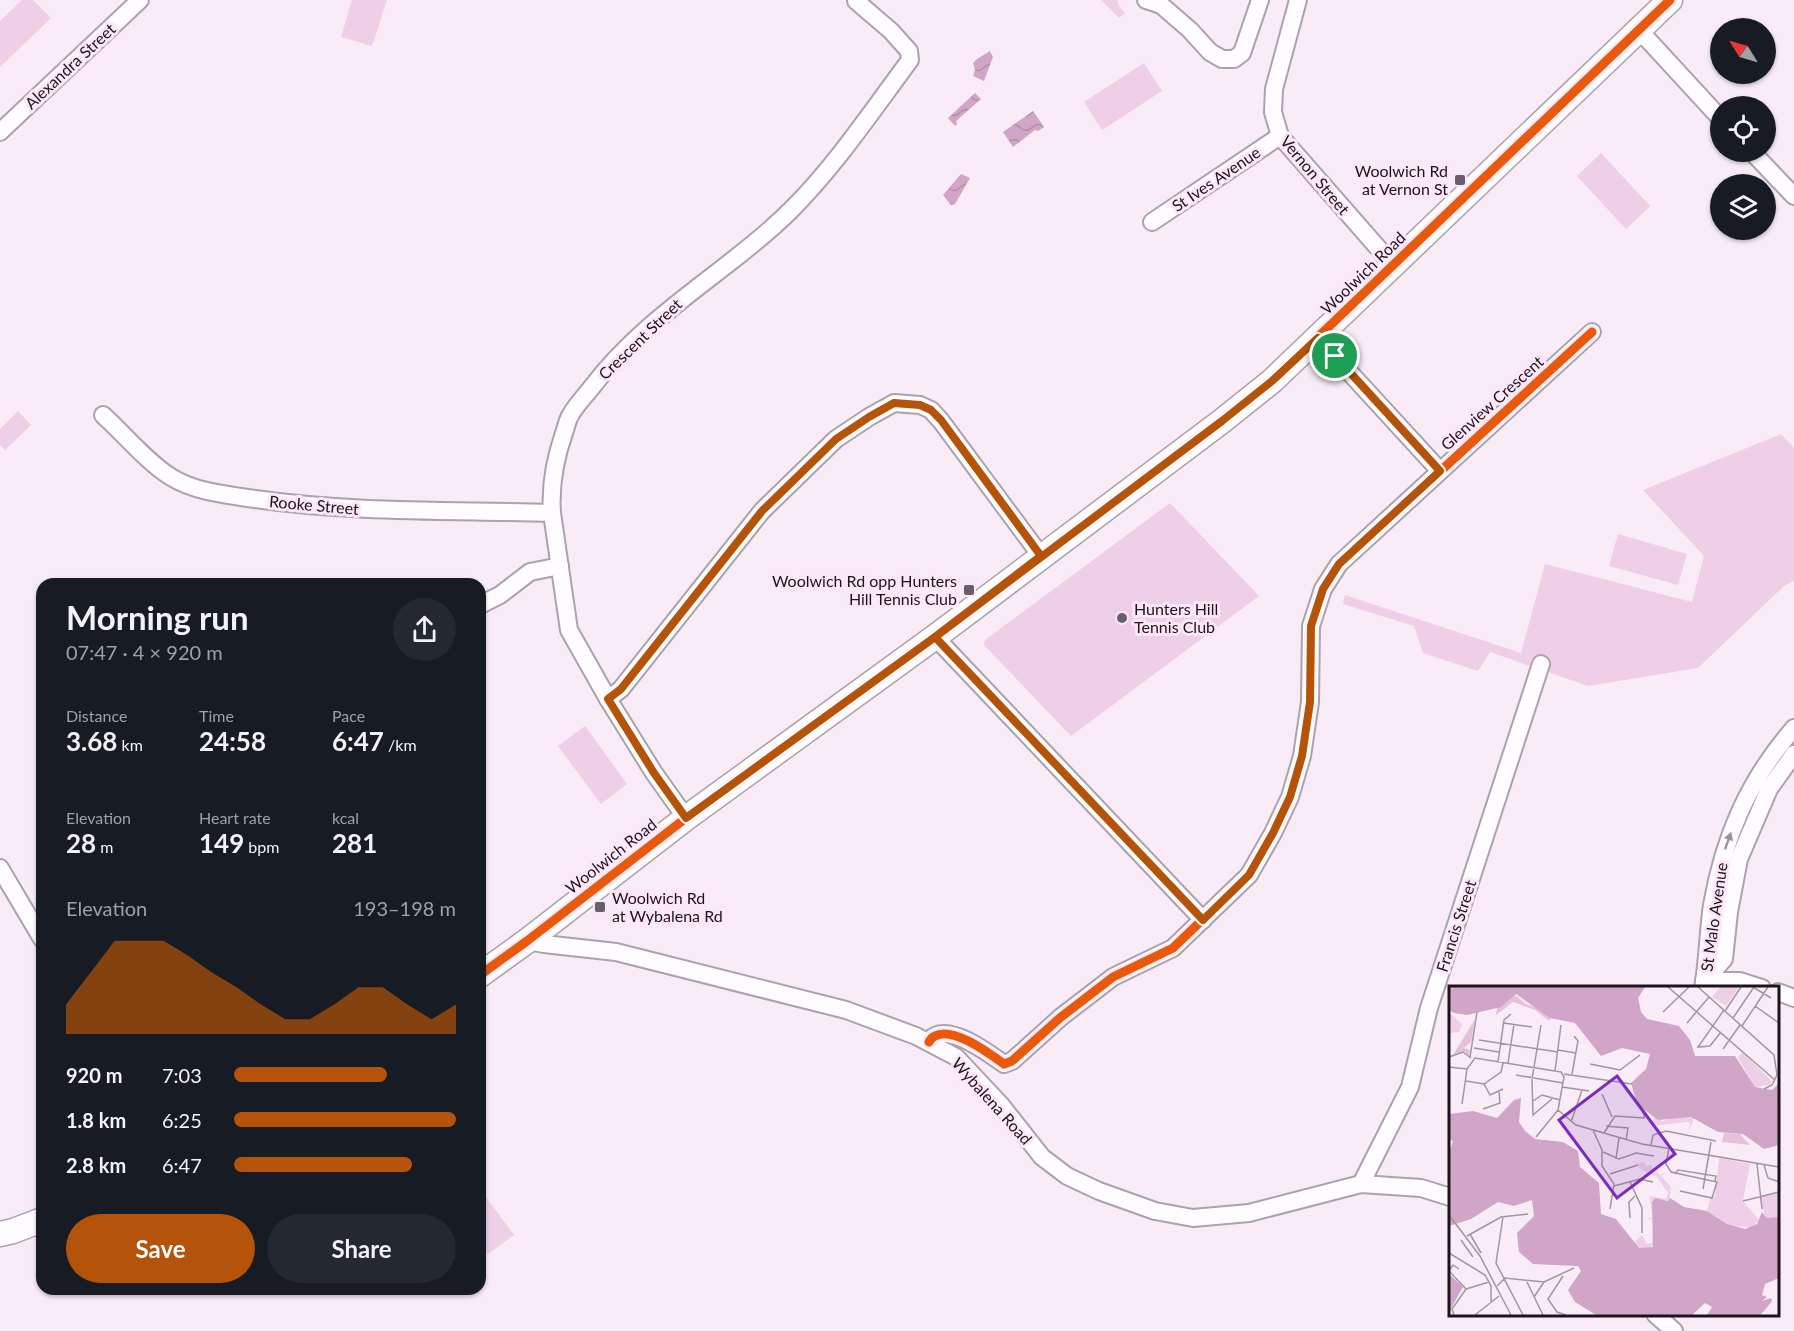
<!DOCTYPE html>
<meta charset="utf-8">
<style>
:root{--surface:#171b24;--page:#242831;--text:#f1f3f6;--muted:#9ea1a6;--accent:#b45309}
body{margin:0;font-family:Lato,sans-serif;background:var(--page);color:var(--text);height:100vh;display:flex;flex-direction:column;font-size:22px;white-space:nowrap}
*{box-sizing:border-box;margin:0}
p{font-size:20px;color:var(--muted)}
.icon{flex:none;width:33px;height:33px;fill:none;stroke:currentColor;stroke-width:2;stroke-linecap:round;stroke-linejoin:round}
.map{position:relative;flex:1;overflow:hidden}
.drawer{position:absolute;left:36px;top:578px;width:450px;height:717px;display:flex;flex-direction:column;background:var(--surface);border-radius:18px;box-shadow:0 2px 4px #0004}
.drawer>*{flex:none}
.needle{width:39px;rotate:307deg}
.controls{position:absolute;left:1710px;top:18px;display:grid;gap:12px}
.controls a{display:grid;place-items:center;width:66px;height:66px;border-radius:50%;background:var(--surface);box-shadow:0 2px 4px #0004;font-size:30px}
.pin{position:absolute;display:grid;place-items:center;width:51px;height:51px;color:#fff;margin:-26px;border:3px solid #fff;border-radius:50%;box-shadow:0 2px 6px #0007}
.round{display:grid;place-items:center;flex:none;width:63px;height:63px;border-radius:32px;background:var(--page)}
.overview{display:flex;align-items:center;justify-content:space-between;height:102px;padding:0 30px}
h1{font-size:33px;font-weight:700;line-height:45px}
.stats{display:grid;grid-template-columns:repeat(3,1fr);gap:9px;height:102px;padding:6px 30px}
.stats div{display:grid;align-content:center}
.stats b{font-size:26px;font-weight:700}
.stats small{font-size:16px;font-weight:400}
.stats p{font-size:16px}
.chart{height:168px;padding:12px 30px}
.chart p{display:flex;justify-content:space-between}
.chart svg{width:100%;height:108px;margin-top:6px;fill:var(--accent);opacity:.7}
.primary-button{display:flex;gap:12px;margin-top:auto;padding:12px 30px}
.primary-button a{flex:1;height:69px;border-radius:36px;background:var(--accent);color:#fff;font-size:24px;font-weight:700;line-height:69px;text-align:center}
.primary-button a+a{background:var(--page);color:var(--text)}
ul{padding:0 30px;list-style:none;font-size:20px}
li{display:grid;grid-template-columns:96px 72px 1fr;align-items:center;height:45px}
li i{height:15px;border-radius:8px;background:var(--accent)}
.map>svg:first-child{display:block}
.green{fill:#efcee8}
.water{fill:url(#water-waves)}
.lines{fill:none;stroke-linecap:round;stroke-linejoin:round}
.street-casing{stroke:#aca2aa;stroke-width:20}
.secondary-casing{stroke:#aca2aa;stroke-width:27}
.street{stroke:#fefcfe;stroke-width:16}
.secondary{stroke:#fefcfe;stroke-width:24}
.cycleway-casing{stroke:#fee7f9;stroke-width:13}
.cycleway{stroke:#e8590c;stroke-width:9}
.oneway{fill:#989497}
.route-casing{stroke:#fff;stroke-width:12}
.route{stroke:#b45309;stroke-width:8}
.poi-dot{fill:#696067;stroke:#fee7f9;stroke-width:2}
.labels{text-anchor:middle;stroke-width:6;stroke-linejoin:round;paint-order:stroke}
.street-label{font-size:16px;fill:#1c141a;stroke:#fee7f9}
.poi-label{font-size:16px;fill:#1c141a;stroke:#fee7f9;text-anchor:end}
.inset-river{fill:none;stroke:#d0a5c7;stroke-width:3}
.inset-road{fill:none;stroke:#a1969e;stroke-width:1.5}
.view{fill:#7b2cbf;fill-opacity:0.15;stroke:#7b2cbf;stroke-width:3}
.inset-edge{fill:none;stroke:#1c141a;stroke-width:3}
</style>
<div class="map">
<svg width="1794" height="1331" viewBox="0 0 1794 1331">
<defs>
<pattern id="water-waves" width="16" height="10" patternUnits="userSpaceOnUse" patternTransform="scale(1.5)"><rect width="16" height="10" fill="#d0a5c7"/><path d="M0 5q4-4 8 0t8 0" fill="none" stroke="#b28daa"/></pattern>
</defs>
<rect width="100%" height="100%" fill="#f9ecf6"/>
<!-- green -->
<g class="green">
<polygon points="22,0 33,0 51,18 0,67 0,21"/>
<polygon points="352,0 387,0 372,46 341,37"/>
<polygon points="1101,0 1117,0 1119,6 1125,13 1119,18"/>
<polygon points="1144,63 1162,91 1102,130 1084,102"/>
<polygon points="1601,153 1650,206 1626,229 1577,176"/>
<polygon points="18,411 31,425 5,450 0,445 0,429"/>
<polygon points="1781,434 1794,448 1794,581 1785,585 1698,668 1588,686 1490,652 1478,671 1423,653 1414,626 1343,604 1345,595 1521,653 1545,564 1692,602 1704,556 1643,490"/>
<polygon points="1170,503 1259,596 1071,736 984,645 985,640"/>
<polygon points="1618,534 1687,554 1678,585 1609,566"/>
<polygon points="585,726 627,784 601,804 558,746"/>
<polygon points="480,1189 514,1235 488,1254 480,1244"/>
</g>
<!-- water -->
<g class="water">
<polygon points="990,51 993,57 984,81 973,76 975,70 973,63 977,59"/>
<polygon points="975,93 981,99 956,121 957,124 955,126 948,118"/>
<polygon points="1033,111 1044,127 1038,131 1035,130 1013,147 1003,132"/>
<polygon points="961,174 970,178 955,204 951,205 943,195"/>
</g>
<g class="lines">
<defs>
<g id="street">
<polyline points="1146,0 1161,5 1190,30 1210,52 1222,59 1234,59 1242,53 1260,0"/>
<polyline points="1298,0 1274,89 1273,112 1280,136 1393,265"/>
<polyline points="1639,30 1720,118"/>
<polyline points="0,132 140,0"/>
<polyline points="1752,152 1794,196"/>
<polyline points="1152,222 1280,136"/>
<polyline points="1318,338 1440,471"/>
<path d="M103,415C124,434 148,463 171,477C195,492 227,495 255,499C353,513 453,510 552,513"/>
<polyline points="480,605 500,595 530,572 560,566"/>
<polyline points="935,637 1203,920"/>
<polyline points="608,699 621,689 762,511 836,439 869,417 894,403 920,405 931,410 941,421 1041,556"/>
<path d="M686,818L654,773L608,699L569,630L552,513C550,485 555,459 564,433C566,428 567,421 570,416C575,406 585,396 592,387C646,315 728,272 791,210C836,165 872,111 910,60L909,51L891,31L856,1"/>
<polyline points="0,868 42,939"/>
<polyline points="527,941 544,944 616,952 846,1010 916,1036 956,1057 1001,1105 1042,1157 1067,1176 1099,1191 1155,1211 1193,1218 1249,1213 1361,1184 1421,1188 1450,1197"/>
<polyline points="1704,981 1724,959 1729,912 1739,859 1769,789 1794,754"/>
<polyline points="1704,981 1740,981 1762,988"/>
<path d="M1703,988C1708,960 1708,932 1712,905C1724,837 1748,781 1794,728"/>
<polyline points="1778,992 1794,998"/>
<path d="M929,1042C930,1040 933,1037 935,1036C953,1026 990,1054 1004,1064L1012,1061L1061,1017L1113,977L1173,948L1249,875L1273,833L1290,797L1302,756L1310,702L1311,626L1323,589L1339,564L1592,332"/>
<polyline points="1361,1184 1410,1087 1429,1008 1541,664"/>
<polyline points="1655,1314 1674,1331"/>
</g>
<g id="secondary">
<polyline points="480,975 527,941 686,818 935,637 1222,421 1272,381 1670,0"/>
<polyline points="0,1234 13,1231 42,1220"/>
</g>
</defs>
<!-- street casing -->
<use href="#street" class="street-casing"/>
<!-- secondary casing -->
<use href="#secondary" class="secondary-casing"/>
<!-- street -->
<use href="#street" class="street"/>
<!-- secondary -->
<use href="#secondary" class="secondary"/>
<defs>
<g id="cycleway">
<polyline points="480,975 527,941 686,818 935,637 1222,421 1272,381 1670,0"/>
<path d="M929,1042C930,1040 933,1037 935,1036C953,1026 990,1054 1004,1064L1012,1061L1061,1017L1113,977L1173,948L1249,875L1273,833L1290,797L1302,756L1310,702L1311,626L1323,589L1339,564L1592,332"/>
</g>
</defs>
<!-- cycleway casing -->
<use href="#cycleway" class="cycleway-casing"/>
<!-- cycleway -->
<use href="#cycleway" class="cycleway"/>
</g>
<!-- one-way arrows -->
<defs><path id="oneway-solid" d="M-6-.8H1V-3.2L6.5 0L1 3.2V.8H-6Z" transform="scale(1.5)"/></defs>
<use class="oneway" href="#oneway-solid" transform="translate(1728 841) rotate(-70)"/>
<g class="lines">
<defs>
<polyline id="route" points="1335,356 1318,338 1272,381 1222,421 935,637 686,818 654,773 608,699 621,689 762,511 836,439 869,417 894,403 920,405 931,410 941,420 1041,556 935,637 1203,920 1249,875 1273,833 1290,797 1302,756 1310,702 1311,626 1323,589 1339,564 1440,471 1335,356"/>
</defs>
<!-- route casing -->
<use href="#route" class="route-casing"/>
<!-- route -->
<use href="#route" class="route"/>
</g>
<!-- markers -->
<g class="poi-dot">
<rect x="1454" y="174" width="12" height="12" rx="3"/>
<rect x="963" y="584" width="12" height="12" rx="3"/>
<circle cx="1122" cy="618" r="6"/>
<rect x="594" y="901" width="12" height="12" rx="3"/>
</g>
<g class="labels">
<!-- street labels -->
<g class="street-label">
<text transform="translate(70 66) rotate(-43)" y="6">Alexandra Street</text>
<text transform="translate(1315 175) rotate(50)" y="6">Vernon Street</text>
<text transform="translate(1216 179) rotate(-34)" y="6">St Ives Avenue</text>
<text transform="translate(1363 273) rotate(-44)" y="6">Woolwich Road</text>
<text transform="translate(640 339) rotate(-44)" y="6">Crescent Street</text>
<text transform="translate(1492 403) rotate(-42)" y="6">Glenview Crescent</text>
<text transform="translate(314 505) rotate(5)" y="6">Rooke Street</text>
<text transform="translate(611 856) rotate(-38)" y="6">Woolwich Road</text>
<text transform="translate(1714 917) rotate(-82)" y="6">St Malo Avenue</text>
<text transform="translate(1456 926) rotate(-72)" y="6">Francis Street</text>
<text transform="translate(992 1101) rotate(48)" y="6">Wybalena Road</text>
</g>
<!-- poi labels -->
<g class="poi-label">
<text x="1448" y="177">Woolwich Rd<tspan x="1448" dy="18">at Vernon St</tspan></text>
<text x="957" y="587">Woolwich Rd opp Hunters<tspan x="957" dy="18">Hill Tennis Club</tspan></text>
<text x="1134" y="615" text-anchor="start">Hunters Hill<tspan x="1134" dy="18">Tennis Club</tspan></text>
<text x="612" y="904" text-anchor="start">Woolwich Rd<tspan x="612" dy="18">at Wybalena Rd</tspan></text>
</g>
</g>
<!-- overview -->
<g transform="translate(1449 986)">
<rect width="330" height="330" fill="#f9ecf6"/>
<path d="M65,8L77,18L90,23L102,32L100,35L86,24L64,16L47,29L48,21ZM26,33L22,56L15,62L21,64L20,69L14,65L4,69ZM275,147L291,148L301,159L273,156Z" fill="#e6c1de"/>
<path d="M271,1H290L277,20L263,11ZM1,27L13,38L10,46L0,47ZM293,66L323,95L321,99L306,101L289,72ZM205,130L213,135L232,130L245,132L240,146L241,137L238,136L203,140ZM185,168L189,178L194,176L199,181L200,178L211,189L217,186L212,190L222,201L220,214H203L204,260L197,264L188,261L186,255L193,249L198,258L203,257L204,234L196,232H204L200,210L217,213L219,207L208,191L190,182ZM270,172L301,178L294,215L310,234L303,241L282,240L258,225L261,213L266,210ZM330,207V231L317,232L310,211Z" fill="#efcee8"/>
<path d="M0,1H196L189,12L192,26L198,33L230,40L241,54L246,70H286L306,101L323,104L330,97V159L315,163L294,148L269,146L242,131L209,134L188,118L182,97L197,83L201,68L173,62L152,70L126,37L101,32L67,8L52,21L18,29L5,27L0,24ZM72,112L70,136L76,145L86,153L114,156L129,165L131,181L150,197L152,228L167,233L190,262L204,261L203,216L206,212L219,215L221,212L235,221L258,225L278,238L296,243L308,238L313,226L318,232L330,231V292L316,298L313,309L318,311L313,315L322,312L323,315L315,325L311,329H258L263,321L256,317L243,329H147L126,316L119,304L132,285L129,280L84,278L70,266L68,247L85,230L83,214L65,220L49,216L22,233L0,240V168L4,155L0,153V128L24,125L48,132L65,114ZM0,288L14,301L0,326Z" fill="#d0a5c7"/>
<path class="inset-river" d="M118,1L138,24L215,64L216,86L191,99M218,69L238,88L282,108M200,96L220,94L296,112L317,106L330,108M310,112L330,110M0,196L44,178L78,177L94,193L131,276L168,292L207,293L330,266M227,289L262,293L279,308L293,329M297,329L300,290L313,279L330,276"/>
<path class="inset-road" d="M219,1L326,94M249,1L325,69L328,89L323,99L315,103M304,1L322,12M306,20L330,37M276,25L292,1M214,26L240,1M284,32L305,1M55,37L83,41M238,37L260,11M92,39L83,93L84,129L103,113M293,40L319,1M272,46L261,60L249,61L275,24M30,54L109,66M25,62L50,66M274,63L291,39M109,64L127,67M0,71L14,66L22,72M21,71L28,26M49,76L55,34L62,28M59,77L65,38M141,78L171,84L191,69M0,81L18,83L26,72L112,86L115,91L109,124L127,139L193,158L330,181M106,85L112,39M115,88L183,98M123,88L129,55L125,50M67,89L114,97M17,95L35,98L52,86L54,77M35,98L41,109L54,103M113,101L140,105M153,108L163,131M84,115L93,109L111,114M13,118L18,83M34,123L51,117L50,106M122,136L133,104M157,140L179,142L177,154M144,144L153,164V180L165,198L161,223M155,147L166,130L195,132V128M87,151L109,124M202,159L204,149L217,145L267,155M220,162L217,178L222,186L268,196L263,212L231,205M154,166L170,173L187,167L205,170M167,173L170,152M308,178L313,223M315,179L319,192L330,196M161,188L189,179M226,188L229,184L267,190L266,195M181,196L193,222V247M165,200L191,193L204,196M254,203L262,156M294,215L330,206M0,229L31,270L62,329M54,231L47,277L74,329M181,232L180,216L186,210M21,248L32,267M18,250L52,231L79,228M12,254L24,271M0,267L36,289L42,300V317M10,283L4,279L0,285L17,303M114,290L99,313L108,326L117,329M78,296L94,329M48,300L56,292L95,296L125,282M17,303L40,296M85,311L95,296M5,329L3,323L17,303M26,329L50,310"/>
<path class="view" d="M168,90L226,168L168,212L110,134Z"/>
<rect width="330" height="330" class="inset-edge"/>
</g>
</svg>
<div class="controls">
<a><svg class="needle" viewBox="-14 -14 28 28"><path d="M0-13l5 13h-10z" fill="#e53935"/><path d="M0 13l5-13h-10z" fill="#9ea1a6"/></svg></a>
<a><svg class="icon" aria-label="locate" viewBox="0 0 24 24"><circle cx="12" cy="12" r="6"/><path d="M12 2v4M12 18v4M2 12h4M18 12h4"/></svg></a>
<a><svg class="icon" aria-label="layers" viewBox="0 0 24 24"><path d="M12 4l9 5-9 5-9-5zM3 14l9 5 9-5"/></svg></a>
</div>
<div class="pin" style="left:1335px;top:356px;background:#1e9e55"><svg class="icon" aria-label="arrive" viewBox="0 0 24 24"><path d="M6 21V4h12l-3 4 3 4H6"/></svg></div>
<section class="drawer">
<div class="overview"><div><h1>Morning run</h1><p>07:47 · 4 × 920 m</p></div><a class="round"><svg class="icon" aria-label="share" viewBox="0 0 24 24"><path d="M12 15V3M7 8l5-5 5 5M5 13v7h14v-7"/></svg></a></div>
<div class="stats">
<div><p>Distance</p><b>3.68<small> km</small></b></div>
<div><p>Time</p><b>24:58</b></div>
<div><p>Pace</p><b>6:47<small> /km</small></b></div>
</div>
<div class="stats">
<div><p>Elevation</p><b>28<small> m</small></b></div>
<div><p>Heart rate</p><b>149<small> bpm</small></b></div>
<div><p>kcal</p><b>281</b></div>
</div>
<div class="chart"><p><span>Elevation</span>193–198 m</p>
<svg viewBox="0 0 160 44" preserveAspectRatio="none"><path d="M0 44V32L10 19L20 6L30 6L40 6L50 12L60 19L70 25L80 32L90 38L100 38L110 32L120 25L130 25L140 32L150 38L160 32V44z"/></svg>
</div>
<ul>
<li><b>920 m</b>7:03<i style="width:69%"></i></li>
<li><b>1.8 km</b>6:25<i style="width:100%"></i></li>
<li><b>2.8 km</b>6:47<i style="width:80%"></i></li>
</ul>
<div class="primary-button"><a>Save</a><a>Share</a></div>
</section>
</div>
